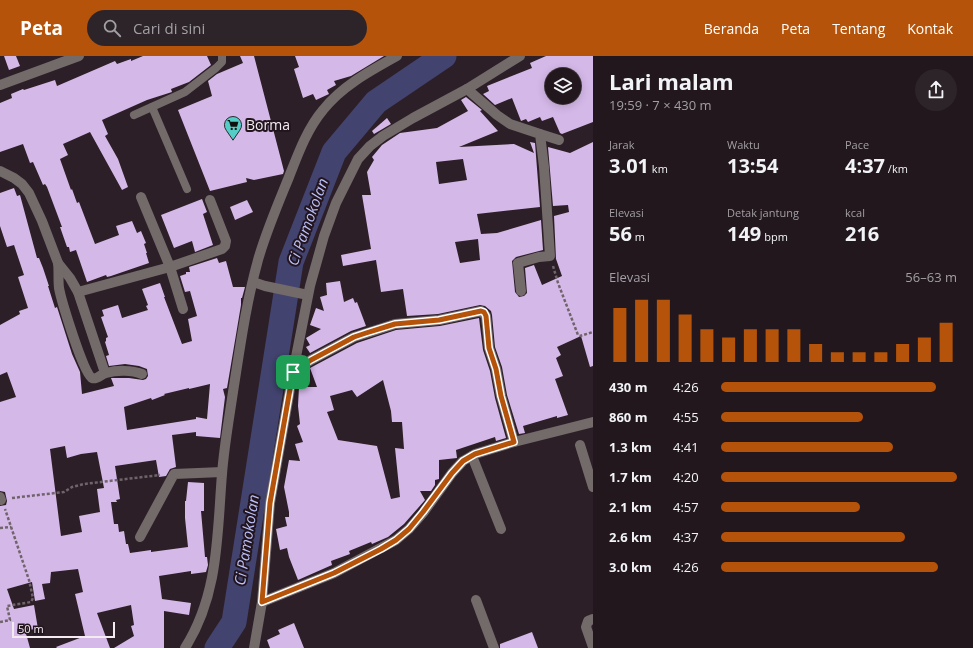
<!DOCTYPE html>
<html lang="id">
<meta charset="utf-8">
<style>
:root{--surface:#21171d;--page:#2d242a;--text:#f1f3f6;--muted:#a29fa4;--line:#3e363b;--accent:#b45309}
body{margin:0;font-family:"Open Sans",sans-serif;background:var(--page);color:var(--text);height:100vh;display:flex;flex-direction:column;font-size:15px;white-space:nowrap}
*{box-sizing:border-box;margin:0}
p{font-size:13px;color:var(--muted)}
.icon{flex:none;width:22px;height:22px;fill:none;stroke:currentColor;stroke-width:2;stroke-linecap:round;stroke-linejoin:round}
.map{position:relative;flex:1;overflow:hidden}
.details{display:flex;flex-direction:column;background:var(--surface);width:380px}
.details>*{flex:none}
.controls{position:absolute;left:545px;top:12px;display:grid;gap:8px}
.controls a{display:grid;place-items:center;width:36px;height:36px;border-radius:50%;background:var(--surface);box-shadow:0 2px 10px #0003,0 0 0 1px var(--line);font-size:20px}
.scale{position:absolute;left:12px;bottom:10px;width:103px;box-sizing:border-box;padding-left:4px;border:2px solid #f4ebf0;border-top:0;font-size:11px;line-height:14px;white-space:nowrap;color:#f4ebf0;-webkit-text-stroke:3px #22151d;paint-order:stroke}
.pin{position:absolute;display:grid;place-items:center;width:34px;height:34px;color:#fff;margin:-17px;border-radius:8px;box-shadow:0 2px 6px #0006}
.round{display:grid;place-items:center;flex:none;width:42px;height:42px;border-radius:21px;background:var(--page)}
.overview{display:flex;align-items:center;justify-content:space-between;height:68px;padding:0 16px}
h1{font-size:22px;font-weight:700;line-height:30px}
.metrics{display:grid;grid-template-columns:repeat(3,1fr);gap:6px;height:68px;padding:4px 16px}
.metrics div{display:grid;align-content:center}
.metrics b{font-size:20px;font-weight:700}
.metrics small{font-size:11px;font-weight:400}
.metrics p{font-size:11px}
.chart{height:112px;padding:8px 16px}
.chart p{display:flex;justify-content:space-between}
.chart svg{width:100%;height:72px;margin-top:4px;stroke:var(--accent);stroke-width:6}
ul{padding:0 16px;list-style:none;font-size:13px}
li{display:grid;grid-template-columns:64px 48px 1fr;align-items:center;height:30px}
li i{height:10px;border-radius:5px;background:var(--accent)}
header{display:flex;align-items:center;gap:24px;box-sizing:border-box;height:56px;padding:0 20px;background:var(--accent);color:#fff}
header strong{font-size:19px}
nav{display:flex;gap:22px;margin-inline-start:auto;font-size:14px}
.search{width:280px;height:36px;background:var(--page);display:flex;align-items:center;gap:10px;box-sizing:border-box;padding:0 14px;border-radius:22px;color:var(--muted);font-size:15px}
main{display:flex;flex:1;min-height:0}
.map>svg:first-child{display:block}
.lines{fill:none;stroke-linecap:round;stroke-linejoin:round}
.river{stroke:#42436f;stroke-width:25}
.building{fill:#d4b8e8;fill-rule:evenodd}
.path{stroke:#70646b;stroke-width:2.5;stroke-dasharray:3 2;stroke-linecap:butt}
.service{stroke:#736a6a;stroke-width:8}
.minor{stroke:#736a6a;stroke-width:10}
.tertiary{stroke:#736a6a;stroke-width:10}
.route-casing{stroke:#fff;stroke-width:8}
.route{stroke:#b45309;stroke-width:5}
.labels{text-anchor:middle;stroke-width:4;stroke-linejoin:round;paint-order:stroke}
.poi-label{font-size:14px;fill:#f4ebf0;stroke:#22151d;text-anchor:start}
.water-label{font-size:15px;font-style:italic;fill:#bcc1fb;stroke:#22151d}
</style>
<header>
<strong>Peta</strong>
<div class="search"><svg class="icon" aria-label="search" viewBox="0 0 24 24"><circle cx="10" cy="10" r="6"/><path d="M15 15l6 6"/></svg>Cari di sini</div>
<nav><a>Beranda</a><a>Peta</a><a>Tentang</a><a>Kontak</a></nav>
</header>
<main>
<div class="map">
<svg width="593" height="592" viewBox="0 0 593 592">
<rect width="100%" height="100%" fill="#2c1f27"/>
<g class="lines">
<!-- river -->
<polyline class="river" points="217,592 234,566 291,206 334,96 376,46 444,0"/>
</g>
<!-- building -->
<g class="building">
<polygon points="4,0 16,0 20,10 9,14"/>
<polygon points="143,0 207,0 211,9 189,26 171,33 172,36 147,44 102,64 108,78 105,80 118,103 128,131 122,134 90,76 63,88 68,99 60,103 71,134 72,133 77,147 79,146 95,188 119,179 116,170 132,165 137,177 141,175 146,187 144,188 147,197 146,197 149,207 111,220 107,221 106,219 87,226 76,194 70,196 69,191 67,191 60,171 62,171 47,131 45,128 43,129 33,106 30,107 23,88 0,96 0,47 12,42 11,38 23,33 24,34 55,24 57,30 115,5 117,8 131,3 131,5"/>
<polygon points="240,0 254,0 284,115 283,118 254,124 246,122 247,126 210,135 178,54 212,40 208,25 217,18 243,7"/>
<polygon points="295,0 384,0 351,20 334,25 336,29 327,34 329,38 316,44 313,38 303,42 294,13 299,11"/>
<path d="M546,0H593V66L562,78L560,77L553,61L542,65L540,61L528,66L526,63L521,65L512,42L495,49L483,38L489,35L487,30L532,12L530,7ZM552,19H574V41H552Z"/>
<path d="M466,41L482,54L480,55L498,75L459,91L514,88L534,97L530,86L535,87L540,151L477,158L481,178L497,177L541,164L543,194L516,201L512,205L515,236L519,241L524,240L527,237L525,212L534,209L542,229L562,220L556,203L554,160L569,156L568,149L553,150L548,91L570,97L593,86V310L590,311L581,280L557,291L561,299L556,302L563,320L555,323L568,359L557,362V360L523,370L525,377L519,378L507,339L502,311L495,291L492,259L491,255L485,250L480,249L438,258L407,260L403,233L381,236L376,204L343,210L341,199L371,193L362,139H371L367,116L374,104L372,101L382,89L400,77L437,72L468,55L461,44ZM463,103L467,124L439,128L436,106ZM478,183L480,204L460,207L455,186Z"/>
<polygon points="387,62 391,68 374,78 372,75"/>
<path d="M14,132L17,140L20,139L37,202H39L43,212L49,230H48L55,252L57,251L72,298L80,316L82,338L114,330L111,322H129L143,324L146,323L148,320L147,313L139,310L125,308L109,310L106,300L109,299L105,286L106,285V282L108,281L101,261L104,260L102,254L118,249L122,262L148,254L146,250L148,249L142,233L160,227L165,241H164L182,288L192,285L188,263L197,260L190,235L185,236L180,220L186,218V216H190L189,211L217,202L219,207L226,205L233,231H245L242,242H241V249L227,332L223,333L225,341L220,382L196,380V376L172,379L176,411L170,413L166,420L159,421L156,404L115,410L120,443L116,444L117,446H111L114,468H118L119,476L124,475L126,488H128L130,497L151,494V496L188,491L185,462V445H186L188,426L204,427V455H201L205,501H207L208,509L206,516L191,518V515L159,520L162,543L191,547L189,559L164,555V592H114L134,580L131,570L134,569L131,549L97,557L110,592H57L56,591L85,580L75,538L83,536L78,513L51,516L50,527L42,528L45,543L35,545L32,526L7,533L14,553L34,549L38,573L25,574L30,592H0V450L6,449L7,445L5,436L0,435V346L16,341L7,316L0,319V269L20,258L19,255L28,252L18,221L24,219L14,189L7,191L0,170V137ZM210,328L207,363L196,361V363L127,374L124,351L151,342L152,344L165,339L164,338L189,332V333ZM65,390L67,402L81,398L97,396L104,432L97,433L100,456L79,460L82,476L61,480L50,393Z"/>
<polygon points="202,143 207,156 203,158 213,189 195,196 192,185 174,192 161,159"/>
<polygon points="247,144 253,156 235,164 230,151"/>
<polygon points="340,225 344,246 353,242 355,247 357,246 366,270 351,275 310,297 306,291 310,289 306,282 321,273 310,269 316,252 324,255 320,241 327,239 326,227"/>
<path d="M479,262L483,294L490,315L495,342L506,382L496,385L495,381L456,394L457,402L439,404V423L435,424V429L431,435H420L425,444L404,468L388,481L372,488L371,486L349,495L350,498L331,505L332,509L298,524L289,501L287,492L280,494L276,473L287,470L285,461H289V456L284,431L289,404L300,405L295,388L303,386L297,370L300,368L298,350L299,331H317L310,312L357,287L396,274L440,270ZM383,324L391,355L392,366H402L404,393L395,392L400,441L391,443L377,390L338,384L327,356L334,354L330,340L352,334L357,341Z"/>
<polygon points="294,567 304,592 270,592 267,584 280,578 278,574"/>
<polygon points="532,576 538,592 500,592 500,588"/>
</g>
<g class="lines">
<!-- path -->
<g class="path">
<polyline points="553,210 558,227 578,279 580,280 593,276"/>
<polyline points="12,442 64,436 72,431 84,428 160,419"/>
<polyline points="0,472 11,471"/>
<polyline points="0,566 10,564 7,550 31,546 33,542 29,524 5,453"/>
</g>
<!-- service -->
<g class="service">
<polyline points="152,51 187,133"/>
<polyline points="134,59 185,36 216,12 222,6 222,0"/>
</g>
<!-- minor -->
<g class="minor">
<polyline points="467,33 497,59 510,68 540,78 544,111 550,200 539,201 518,207 521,235"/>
<polyline points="540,78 559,84"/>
<polyline points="0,115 14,122 22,128 29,137 42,165 58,207 70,222 78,236 105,317"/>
<polyline points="141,141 170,211 183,253"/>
<path d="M58,207C59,215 58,224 59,232C61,243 84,320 92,322C97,324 101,318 106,317C117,314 132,314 142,318"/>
<polyline points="253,226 265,230 308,239"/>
<polyline points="78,236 170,211 222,193 225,190 226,185 210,144"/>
<polyline points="293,316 311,304 354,281 367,277 395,268 439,264 481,255 486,260 489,292 496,313 501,340 514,386"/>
<polyline points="580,389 593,431"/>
<polyline points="472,400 501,473"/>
<polyline points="0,441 1,444"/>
<polyline points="140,481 174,418 222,416"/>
<polyline points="476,544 494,592"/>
<polyline points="262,546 334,517 396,484 409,473 423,457 452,417 463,405 475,398 514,386 593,366"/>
<polyline points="593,563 588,565 586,571 593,591"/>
<path d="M185,592C219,538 217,479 222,418C224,391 229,363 233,336C240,292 246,247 258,204C266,176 278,148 289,121C298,98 307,73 323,54C342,30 370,15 397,0"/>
</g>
<!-- tertiary -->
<g class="tertiary">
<polyline points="0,29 79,0"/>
<polyline points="254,592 262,546 270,447 293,316 310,230 324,180 336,147 358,103 370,90 383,80 413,62 467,33 520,0"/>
</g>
</g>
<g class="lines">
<defs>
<polygon id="route" points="481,255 484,256 486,260 489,292 496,313 501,340 514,386 475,398 463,405 452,417 423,456 409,473 396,484 381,493 334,517 262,546 270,447 293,316 311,304 354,281 366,277 395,268 439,264"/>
</defs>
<!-- route casing -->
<use href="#route" class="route-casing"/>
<!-- route -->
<use href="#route" class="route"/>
</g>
<!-- icons -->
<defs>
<symbol id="supermarket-pin" viewBox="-11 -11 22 30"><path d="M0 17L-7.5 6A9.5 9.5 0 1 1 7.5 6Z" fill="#54cdc6" stroke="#22151d"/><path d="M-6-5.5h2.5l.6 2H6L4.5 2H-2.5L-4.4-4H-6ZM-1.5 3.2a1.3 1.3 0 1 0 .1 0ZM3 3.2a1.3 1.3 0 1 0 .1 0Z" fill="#111"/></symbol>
</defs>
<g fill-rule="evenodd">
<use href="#supermarket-pin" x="223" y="59" width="20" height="27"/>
</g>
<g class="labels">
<!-- poi labels -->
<g class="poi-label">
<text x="246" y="74">Borma</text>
</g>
<!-- water labels -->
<g class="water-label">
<text transform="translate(308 166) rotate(-70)" y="5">Ci Pamokolan</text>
<text transform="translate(247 484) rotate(-81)" y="5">Ci Pamokolan</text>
</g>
</g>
</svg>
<div class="controls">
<a><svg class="icon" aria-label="layers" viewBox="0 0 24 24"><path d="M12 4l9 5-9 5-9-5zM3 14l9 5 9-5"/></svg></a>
</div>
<div class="scale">50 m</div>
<div class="pin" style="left:293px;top:316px;background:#1e9e55"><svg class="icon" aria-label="arrive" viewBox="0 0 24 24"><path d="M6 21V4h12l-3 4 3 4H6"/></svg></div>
</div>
<section class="details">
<div class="overview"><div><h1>Lari malam</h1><p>19:59 · 7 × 430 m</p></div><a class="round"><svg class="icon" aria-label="share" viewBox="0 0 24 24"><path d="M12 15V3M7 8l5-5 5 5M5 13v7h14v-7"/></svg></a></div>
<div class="metrics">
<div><p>Jarak</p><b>3.01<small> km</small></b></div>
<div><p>Waktu</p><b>13:54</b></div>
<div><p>Pace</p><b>4:37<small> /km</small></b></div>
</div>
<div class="metrics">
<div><p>Elevasi</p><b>56<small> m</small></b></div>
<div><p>Detak jantung</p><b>149<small> bpm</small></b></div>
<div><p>kcal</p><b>216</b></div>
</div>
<div class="chart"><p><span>Elevasi</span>56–63 m</p>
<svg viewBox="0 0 160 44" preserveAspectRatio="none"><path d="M5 44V11M15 44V6M25 44V6M35 44V15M45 44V24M55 44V29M65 44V24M75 44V24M85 44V24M95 44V33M105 44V38M115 44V38M125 44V38M135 44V33M145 44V29M155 44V20"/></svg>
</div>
<ul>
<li><b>430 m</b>4:26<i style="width:91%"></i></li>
<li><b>860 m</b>4:55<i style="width:60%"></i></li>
<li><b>1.3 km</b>4:41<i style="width:73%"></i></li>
<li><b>1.7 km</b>4:20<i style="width:100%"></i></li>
<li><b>2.1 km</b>4:57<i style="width:59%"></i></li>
<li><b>2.6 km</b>4:37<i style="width:78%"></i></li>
<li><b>3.0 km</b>4:26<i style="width:92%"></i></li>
</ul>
</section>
</main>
